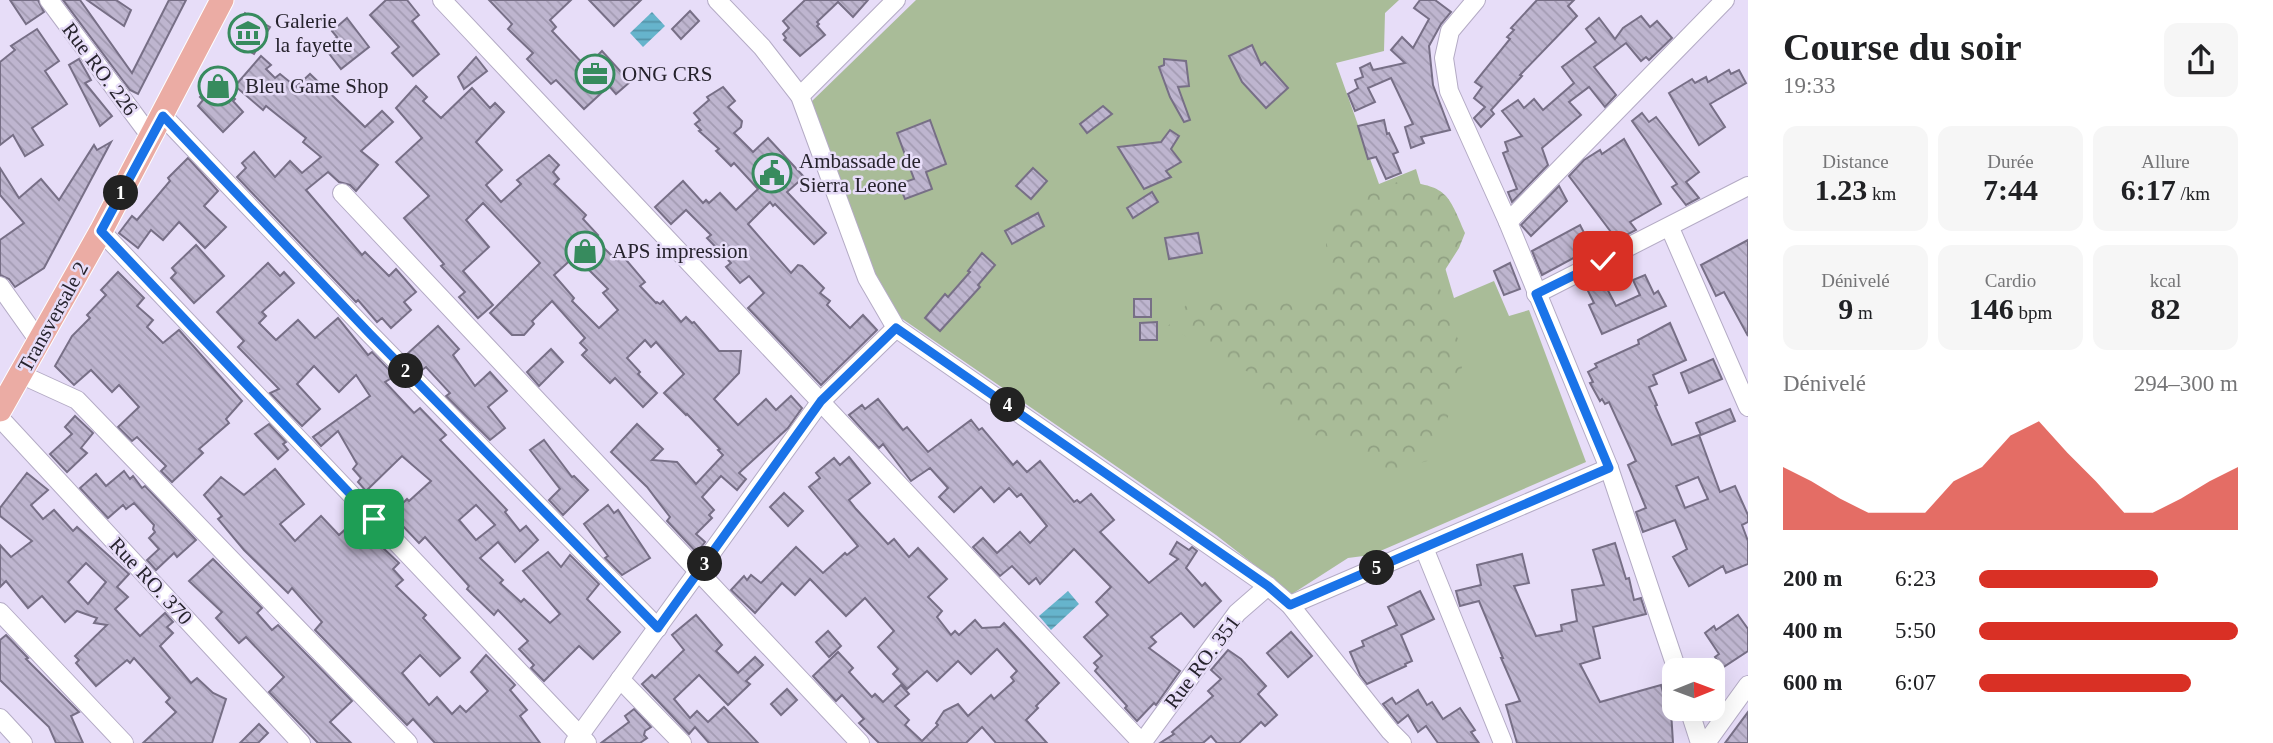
<!DOCTYPE html>
<html lang="fr">
<meta charset="utf-8">
<style>
:root{--surface:#fff;--page:#f6f6f6;--text:#202124;--muted:#757577;--accent:#d93025}
body{margin:0;font-family:"Times New Roman",serif;background:var(--page);color:var(--text);height:100vh;display:flex;flex-direction:column;font-size:26px;white-space:nowrap}
*{box-sizing:border-box;margin:0}
p{font-size:23px;color:var(--muted)}
.icon{flex:none;width:38px;height:38px;fill:none;stroke:currentColor;stroke-width:2;stroke-linecap:round;stroke-linejoin:round}
.map{position:relative;flex:1;overflow:hidden}
.panel{display:flex;flex-direction:column;background:var(--surface);width:525px}
.panel>*{flex:none}
.needle{width:46px;rotate:89deg}
.fabs{position:absolute;left:1662px;top:658px;display:grid;gap:14px}
.fabs a{display:grid;place-items:center;width:63px;height:63px;border-radius:14px;background:var(--surface);box-shadow:0 7px 28px #0002;font-size:35px}
.pin{position:absolute;display:grid;place-items:center;width:60px;height:60px;color:#fff;margin:-30px;border-radius:14px;box-shadow:0 4px 10px #0006}
.km{position:absolute;width:35px;height:35px;margin:-18px;border-radius:50%;background:#222;color:#fff;font-size:19px;line-height:35px;text-align:center}
.round{display:grid;place-items:center;flex:none;width:74px;height:74px;border-radius:14px;background:var(--page)}
.headline{display:flex;align-items:center;justify-content:space-between;height:119px;padding:0 35px}
h1{font-size:38px;font-weight:700;line-height:52px}
.stats{display:grid;grid-template-columns:repeat(3,1fr);gap:10px;height:119px;padding:7px 35px}
.stats div{display:grid;align-content:center;border-radius:14px;background:var(--page);text-align:center}
.stats b{font-size:30px;font-weight:700}
.stats small{font-size:19px;font-weight:400}
.stats p{font-size:19px}
.chart{height:196px;padding:14px 35px}
.chart p{display:flex;justify-content:space-between}
.chart svg{width:100%;height:126px;margin-top:7px;fill:var(--accent);opacity:.7}
ul{padding:0 35px;list-style:none;font-size:23px}
li{display:grid;grid-template-columns:112px 84px 1fr;align-items:center;height:52px}
li i{height:18px;border-radius:9px;background:var(--accent)}
main{display:flex;flex:1;min-height:0}
.map>svg:first-child{display:block}
.grass{fill:#a9bc98}
.forest{fill:url(#forest-crowns)}
.water{fill:url(#water-rules)}
.building{fill:url(#building-back-hatch);stroke:#776f86;stroke-width:2;fill-rule:evenodd}
.lines{fill:none;stroke-linecap:round;stroke-linejoin:round}
.minor-casing{stroke:#b4abc5;stroke-width:20}
.major-casing{stroke:#fff;stroke-width:25}
.minor{stroke:#fff;stroke-width:18}
.major{stroke:#ebaca4;stroke-width:23}
.route-casing{stroke:#fff;stroke-width:14}
.route{stroke:#1a73e8;stroke-width:9}
.labels{text-anchor:middle;stroke-width:5;stroke-linejoin:round;paint-order:stroke}
.poi-label{font-size:21px;fill:#26232d;stroke:#e7ddf8;text-anchor:start}
.street-label{font-size:21px;fill:#26232d;stroke:#e7ddf8}
</style>
<main>
<div class="map">
<svg width="1748" height="743" viewBox="0 0 1748 743">
<defs>
<pattern id="forest-crowns" width="20" height="18" patternUnits="userSpaceOnUse" patternTransform="scale(1.75)"><rect width="20" height="18" fill="#a9bc98"/><path d="M2 6a3 3 0 1 1 6 0M12 15a3 3 0 1 1 6 0" fill="none" stroke="#91a183"/></pattern>
<pattern id="water-rules" width="6" height="5" patternUnits="userSpaceOnUse" patternTransform="scale(1.75)"><rect width="6" height="5" fill="#66b4cc"/><path d="M0 2.5h6" fill="none" stroke="#5492a6"/></pattern>
<pattern id="building-back-hatch" width="6" height="6" patternUnits="userSpaceOnUse" patternTransform="scale(1.75)"><rect width="6" height="6" fill="#beb5cf"/><path d="M-1 5l2 2M0 0l6 6M5-1l2 2" fill="none" stroke="#a39bb2"/></pattern>
</defs>
<rect width="100%" height="100%" fill="#e7ddf8"/>
<!-- grass -->
<polygon class="grass" points="916,0 1399,0 1385,13 1384,51 1336,63 1379,184 1416,169 1454,298 1494,281 1509,316 1529,310 1586,462 1371,555 1348,558 1292,594 1216,535 901,318 875,273 811,102"/>
<!-- forest -->
<path class="forest" d="M1400,181C1447,186 1448,193 1465,233L1459,248L1438,281L1449,321L1465,353L1455,399L1431,460L1391,471L1346,444L1294,429L1248,372L1168,326L1187,304L1231,298L1280,305L1330,290L1326,244L1334,213L1359,197Z"/>
<!-- water -->
<g class="water">
<polygon points="652,12 665,26 643,47 630,33"/>
<polygon points="1068,591 1079,604 1051,630 1039,616"/>
</g>
<!-- building -->
<g class="building">
<polygon points="10,0 38,0 44,12 26,24"/>
<polygon points="63,0 80,0 132,73 169,0 186,0 138,94 130,90"/>
<polygon points="87,0 116,0 131,10 124,26"/>
<polygon points="386,0 407,0 419,15 412,21 439,54 413,76 392,53 399,47 370,15"/>
<polygon points="489,0 571,0 550,20 556,27 552,31 586,67 602,51 630,82 616,94 609,86 584,109 556,80 551,84 527,59 533,53 508,29 512,24"/>
<polygon points="589,0 641,0 614,26"/>
<polygon points="805,0 868,0 853,17 838,2 817,22 819,24 817,26 825,35 800,56 784,40 786,38 783,34 789,28 783,21"/>
<polygon points="1420,0 1435,0 1451,12 1441,24 1429,46 1433,85 1450,130 1421,137 1424,143 1411,148 1405,127 1413,124 1391,78 1368,88 1375,102 1355,111 1348,94 1358,88 1355,80 1363,77 1360,68 1370,63 1373,70 1405,63 1391,50 1402,37 1413,48 1429,19 1414,8"/>
<polygon points="1537,0 1574,0 1568,6 1577,16 1520,75 1522,76 1491,110 1494,114 1481,127 1474,118 1485,107 1474,98 1482,87 1475,82 1510,39 1507,37 1514,30 1511,28"/>
<polygon points="690,11 699,21 681,39 672,29"/>
<polygon points="245,13 270,27 254,54 230,40"/>
<polygon points="1641,16 1650,27 1657,21 1672,38 1649,60 1646,57 1641,61 1626,43 1594,67 1616,95 1605,107 1589,87 1569,102 1581,115 1542,148 1548,165 1512,202 1508,192 1517,189 1503,153 1508,151 1505,142 1522,136 1502,111 1518,100 1524,108 1534,99 1543,110 1574,83 1562,67 1596,42 1586,29 1599,18 1615,39 1623,28"/>
<polygon points="347,18 369,47 341,69 324,47 337,37 332,31"/>
<polygon points="37,29 59,61 45,71 67,104 32,128 43,145 25,156 13,135 0,145 0,62 15,50 11,46"/>
<polygon points="1252,45 1261,65 1265,62 1288,88 1266,108 1242,82 1229,56"/>
<polygon points="261,56 271,65 266,69 275,78 280,74 296,87 310,74 365,127 382,111 393,122 361,151 378,165 356,191 350,185 339,182 328,172 306,190 362,255 365,252 389,276 396,269 416,292 404,302 411,310 391,328 382,318 377,322 358,300 356,302 237,177 246,168 242,163 254,152 275,177 290,161 302,173 321,157 303,142 306,138 266,106 263,110 235,86"/>
<polygon points="476,57 487,71 464,89 458,77"/>
<polygon points="79,59 91,80 85,83 112,116 100,126 69,65"/>
<polygon points="1164,59 1186,61 1189,86 1178,87 1190,120 1184,122 1170,97 1159,67 1164,65"/>
<polygon points="1729,70 1731,74 1739,70 1746,83 1710,104 1725,127 1699,145 1669,93 1692,79 1695,83 1706,77 1708,82"/>
<polygon points="215,81 235,99 233,101 243,112 223,132 198,106 203,100 200,97"/>
<path d="M416,86L427,97L423,101L441,118L472,88L490,108L495,103L504,112L476,142L502,170L486,185L501,202L521,184L517,180L549,155L559,165L553,172L559,179L554,184L586,215L583,219L598,235L594,238L616,260L622,255L645,282L640,286L656,303L657,302L660,304L663,301L681,322L686,317L692,323L694,322L719,351H741L739,373L714,399L738,425L766,399L776,410L791,396L802,408L788,428L739,473L746,479L737,490L721,476L702,497L714,510L709,515L712,518L696,534L705,542L697,553L667,521L670,517L647,487L611,452L637,424L663,449L652,460L677,462L696,484L723,455L718,450L720,449L687,414L686,415L664,393L684,374L656,342L651,347L645,340L627,358L640,372L638,374L657,393L643,407L615,378L610,383L582,355L587,350L580,343L585,338L552,301L532,321L534,324L524,335H512L490,313L540,263L483,203L466,220L489,247L463,271L493,305L478,318L459,297L465,292L441,266L444,264L404,218L429,196L396,162L422,138L396,108ZM575,256L608,289L603,293L618,310L599,328L572,301L574,298L554,275Z"/>
<polygon points="723,87 735,101 728,107 742,121 741,127 734,133 753,152 768,138 804,177 787,192 826,233 814,244 775,204 773,206 770,202 748,224 791,273 798,265 802,266 824,288 820,293 830,301 827,305 850,328 863,315 877,330 821,385 748,308 764,293 749,276 740,283 726,267 731,263 707,238 711,235 686,210 671,224 655,207 683,181 703,203 706,200 709,203 720,193 736,210 758,189 734,163 731,166 716,151 719,149 699,131 701,130 695,124 700,120 694,113 709,100 707,97"/>
<polygon points="1103,106 1112,114 1087,133 1080,124"/>
<polygon points="1642,113 1649,122 1656,117 1699,172 1686,182 1699,198 1686,205 1672,187 1677,184 1632,121"/>
<polygon points="930,120 946,164 926,172 932,189 905,199 899,184 914,179 897,133"/>
<polygon points="1384,120 1387,134 1389,133 1398,152 1393,154 1401,173 1386,179 1376,157 1368,159 1358,126"/>
<polygon points="1170,130 1179,136 1171,149 1181,162 1166,171 1171,177 1144,189 1118,147 1161,142"/>
<polygon points="1624,139 1661,204 1630,222 1636,230 1617,240 1569,176 1584,160 1600,150 1602,154"/>
<polygon points="111,142 44,268 15,287 9,279 0,275 0,240 24,223 0,195 0,168 19,198 41,179 59,200 94,145 97,150"/>
<polygon points="188,158 218,191 204,206 226,227 205,248 179,222 163,240 151,230 138,248 119,233 132,216 137,220 170,181 168,178"/>
<polygon points="1033,168 1047,181 1031,199 1016,186"/>
<polygon points="1559,186 1567,201 1531,236 1521,225"/>
<polygon points="1152,192 1158,202 1133,218 1127,208"/>
<polygon points="1038,213 1044,226 1012,244 1005,231"/>
<polygon points="1580,225 1592,248 1542,275 1532,251"/>
<polygon points="1198,233 1202,253 1169,259 1165,238"/>
<polygon points="1748,240 1748,336 1724,292 1716,296 1701,265"/>
<polygon points="196,245 224,276 194,303 171,278 176,273 172,268"/>
<polygon points="982,253 995,265 978,285 980,287 940,331 925,318 945,294 948,297 970,272 968,271"/>
<path d="M268,263L280,276L284,272L294,283L262,312L266,316L259,323L276,340L298,320L315,338L338,318L368,355L372,352L395,376L385,382L414,413L420,408L446,435L440,440L507,510L505,512L520,531L526,526L538,540L515,562L498,542L480,558L503,580L500,583L521,602L524,599L550,623L560,614L523,571L548,552L561,567L570,555L599,584L587,599L620,632L593,659L579,646L544,681L531,668L534,665L519,649L528,641L498,610L494,615L467,589L469,586L425,537L419,543L397,520L400,518L394,512L407,499L409,501L431,481L402,456L366,491L358,482L361,478L353,469L357,464L338,431L321,446L313,437L370,396L356,375L339,392L314,366L297,384L320,409L302,426L270,393L279,389L238,347L244,341L217,312ZM476,505L495,525L476,540L459,520Z"/>
<polygon points="1510,263 1520,289 1504,295 1494,271"/>
<polygon points="118,272 144,298 137,306 153,320 147,327 163,343 179,330 242,401 226,419 229,423 199,449 203,453 172,482 161,471 166,466 137,437 132,441 118,427 139,407 119,385 112,392 91,370 74,385 55,366 72,336 90,318 87,315 106,295 101,290"/>
<polygon points="1645,275 1654,294 1658,291 1666,306 1602,334 1589,305 1594,303 1586,287 1602,279 1616,306 1640,295 1633,280"/>
<rect x="1134" y="299" width="17" height="18"/>
<polygon points="1157,322 1157,340 1140,340 1140,323"/>
<path d="M1670,323L1686,360L1653,375L1657,384L1649,387L1657,405L1655,406L1672,445L1699,435L1720,492L1735,486L1748,515V522L1742,525L1748,541V564L1726,573L1723,566L1689,586L1673,557L1687,549L1675,520L1643,532L1636,512L1646,508L1628,465L1636,461L1609,402L1605,404L1602,399L1600,401L1590,383L1593,382L1588,372L1597,367L1595,364L1639,344L1638,340ZM1698,477L1708,499L1685,508L1676,486Z"/>
<polygon points="438,326 459,349 453,355 475,386 490,372 507,391 488,407 505,428 490,440 446,396 450,393 426,367 422,370 406,355"/>
<polygon points="551,349 563,362 539,386 527,372"/>
<polygon points="1713,359 1722,379 1689,393 1681,373"/>
<polygon points="878,399 903,430 907,427 928,452 971,420 979,430 982,428 1013,465 1017,461 1027,472 1040,461 1074,502 1077,500 1080,503 1091,494 1114,520 1100,532 1149,583 1178,559 1170,554 1177,542 1189,550 1192,547 1197,551 1186,568 1202,586 1205,583 1221,601 1194,627 1181,613 1151,637 1156,642 1149,648 1180,671 1156,705 1154,703 1137,721 1125,708 1127,706 1095,671 1098,667 1094,663 1102,656 1084,637 1108,615 1096,602 1111,587 1074,549 1040,584 1036,578 1029,584 1012,566 1000,576 973,547 983,538 997,553 1020,532 1030,543 1047,526 1021,494 1017,497 1009,488 994,502 981,487 954,512 939,497 948,488 930,468 911,481 883,444 879,448 849,415 862,405 865,409"/>
<polygon points="1730,409 1735,421 1701,435 1696,423"/>
<polygon points="75,416 93,433 81,448 87,453 67,472 50,454 72,434 65,427"/>
<polygon points="269,424 286,442 283,444 288,450 278,459 255,434"/>
<polygon points="544,440 572,477 574,476 588,490 563,515 549,500 560,489 530,450"/>
<polygon points="849,457 870,483 849,500 856,509 888,544 894,539 909,557 918,548 947,579 928,597 942,611 937,617 951,635 955,631 959,635 975,620 982,628 1000,627 1004,623 1059,683 1036,706 1038,708 1026,720 1047,743 996,743 982,727 966,743 879,743 859,723 864,719 842,695 836,701 813,676 838,652 853,668 849,672 872,697 875,694 883,702 901,685 909,694 895,706 909,720 905,725 922,741 938,725 936,723 944,711 958,704 968,716 991,695 994,699 1014,681 1011,677 1017,671 997,649 971,674 958,661 937,681 927,671 907,689 893,674 898,669 878,647 894,631 865,598 846,616 810,579 795,595 782,583 755,613 731,590 744,576 747,580 751,575 761,583 796,547 823,573 845,553 847,555 858,546 809,487 820,478 816,473 834,458 840,465"/>
<polygon points="275,469 304,504 280,524 295,541 321,516 339,535 351,524 360,534 364,530 399,563 393,569 403,580 396,586 426,615 423,618 460,658 440,676 420,655 402,673 429,705 437,697 452,714 460,706 466,712 488,691 471,672 486,655 515,685 510,690 527,710 520,716 540,743 435,743 413,719 407,725 315,630 322,622 292,588 288,593 244,550 218,519 222,516 204,495 221,477 244,495"/>
<polygon points="124,471 130,479 133,476 142,488 145,486 196,540 177,557 174,553 156,570 147,560 159,549 149,538 155,532 153,529 154,525 134,503 126,509 123,505 108,518 80,488 96,474 106,486"/>
<path d="M27,473L48,490L31,505L43,519L54,510L73,531L77,527L129,574L117,587L128,597L115,609L140,636L165,613L173,622L167,627L173,633L160,646L191,683L197,678L213,693L226,699L212,743H143L176,712L166,702L170,698L134,658L130,663L127,660L96,686L76,663L79,660L75,656L107,625L94,623L97,618L77,611L65,622L42,596L28,608L6,581L0,587V545L11,557L32,541L0,516V508ZM86,563L106,582L88,604L68,582Z"/>
<polygon points="784,493 803,511 788,526 770,507"/>
<polygon points="608,505 614,513 618,510 650,558 622,575 605,558 608,556 584,524"/>
<polygon points="1615,543 1626,579 1629,578 1634,600 1641,598 1646,614 1593,627 1600,658 1580,664 1600,702 1661,685 1668,711 1671,711 1673,743 1517,743 1506,705 1520,701 1501,658 1503,658 1479,601 1460,606 1456,591 1481,585 1477,565 1522,554 1529,583 1514,586 1536,636 1562,631 1561,625 1577,621 1572,590 1604,585 1593,550"/>
<polygon points="213,559 262,608 257,613 272,630 278,625 352,701 330,722 351,743 318,743 269,692 284,677 246,637 239,643 216,618 222,612 189,581"/>
<polygon points="1420,591 1434,619 1401,635 1412,661 1405,664 1406,666 1367,684 1360,675 1350,652 1364,646 1362,641 1397,625 1388,607"/>
<polygon points="696,615 722,645 716,651 738,673 755,657 763,665 746,681 750,684 728,705 699,675 674,699 690,718 697,711 708,722 724,707 758,743 709,743 695,727 689,734 642,684 652,675 655,678 684,650 672,635"/>
<polygon points="1738,615 1748,629 1748,651 1722,668 1715,657 1719,654 1705,633 1714,626 1716,630"/>
<polygon points="828,631 841,646 829,657 816,642"/>
<polygon points="1291,632 1312,656 1288,677 1267,653"/>
<polygon points="6,635 28,658 26,659 79,712 71,716 83,743 56,743 49,727 0,680 0,640"/>
<polygon points="1228,650 1241,659 1266,686 1258,694 1277,715 1265,726 1261,722 1239,743 1217,743 1211,736 1203,743 1160,743 1174,734 1172,732 1213,696 1208,691 1221,679 1211,670"/>
<polygon points="787,689 797,700 781,715 771,704"/>
<polygon points="1418,690 1427,705 1432,702 1443,719 1460,708 1475,730 1471,732 1479,743 1438,743 1426,726 1418,732 1408,715 1398,723 1383,704 1392,698 1396,704"/>
<polygon points="634,709 651,727 645,731 644,735 647,738 640,743 601,743 629,722 625,716"/>
<polygon points="1748,712 1748,743 1725,743"/>
<polygon points="259,724 268,733 258,743 240,743"/>
</g>
<g class="lines">
<defs>
<g id="minor">
<polyline points="49,0 151,137"/>
<polyline points="442,0 1142,743"/>
<polyline points="717,0 762,47 800,96 867,278 896,328 1268,586 1290,605 1390,731 1402,743"/>
<polyline points="1476,0 1450,31 1444,58 1449,91 1508,222 1609,468 1677,670"/>
<polyline points="800,96 896,0"/>
<polyline points="163,116 370,334 658,628"/>
<polyline points="342,193 860,743"/>
<polyline points="1508,222 1725,0"/>
<polyline points="1670,228 1748,407"/>
<polyline points="101,231 587,743"/>
<polyline points="0,286 39,341"/>
<polyline points="1536,294 1748,186"/>
<polyline points="20,374 77,400 408,743"/>
<polyline points="0,418 301,743"/>
<polyline points="1424,548 1503,743"/>
<polyline points="1290,605 1609,468"/>
<polyline points="0,612 124,743"/>
<polyline points="620,679 682,743"/>
<polyline points="1689,709 1700,743"/>
<polyline points="0,718 23,743"/>
<polyline points="574,743 821,401 896,328"/>
<polyline points="1142,743 1237,613 1268,586"/>
<polyline points="1706,743 1748,685"/>
</g>
<polyline id="major" points="0,410 101,231 222,0"/>
</defs>
<!-- minor casing -->
<use href="#minor" class="minor-casing"/>
<!-- major casing -->
<use href="#major" class="major-casing"/>
<!-- minor -->
<use href="#minor" class="minor"/>
<!-- major -->
<use href="#major" class="major"/>
</g>
<g class="lines">
<defs>
<polyline id="route" points="374,519 101,231 163,116 370,334 658,628 821,401 896,328 1268,586 1290,605 1609,468 1536,294 1603,261"/>
</defs>
<!-- route casing -->
<use href="#route" class="route-casing"/>
<!-- route -->
<use href="#route" class="route"/>
</g>
<!-- icons -->
<defs>
<symbol id="museum-ring" viewBox="-11 -11 22 22"><circle r="9.5" fill="#e7ddf8" stroke="#378b5e" stroke-width="1.5"/><path d="M0-6L6-3V-2H-6V-3ZM-5-1h2V3h-2ZM-1-1h2V3h-2ZM3-1h2V3H3ZM-6 4H6V6H-6Z" fill="#378b5e"/></symbol>
<symbol id="office-ring" viewBox="-11 -11 22 22"><circle r="9.5" fill="#e7ddf8" stroke="#378b5e" stroke-width="1.5"/><path d="M-6-3h4V-5.5h4V-3h4V5H-6ZM-1-4.5V-3h2v-1.5ZM-6 0V1H6V0Z" fill="#378b5e"/></symbol>
<symbol id="shop-ring" viewBox="-11 -11 22 22"><circle r="9.5" fill="#e7ddf8" stroke="#378b5e" stroke-width="1.5"/><path d="M-5-2.5h2.3a2.7 3.5 0 0 1 5.4 0H5L5.5 6h-11ZM-1.5-2.5h3a1.5 2.3 0 0 0-3 0Z" fill="#378b5e"/></symbol>
<symbol id="civic-ring" viewBox="-11 -11 22 22"><circle r="9.5" fill="#e7ddf8" stroke="#378b5e" stroke-width="1.5"/><path d="M-.6-6.5H3V-4.5H.6V-3L4-1V1h2V6H-6V1h2V-1L-.6-3ZM-1.2 2.5V6h2.4V2.5Z" fill="#378b5e"/></symbol>
</defs>
<g fill-rule="evenodd">
<use href="#museum-ring" x="226" y="11" width="44" height="44"/>
<use href="#office-ring" x="573" y="52" width="44" height="44"/>
<use href="#shop-ring" x="196" y="64" width="44" height="44"/>
<use href="#civic-ring" x="750" y="151" width="44" height="44"/>
<use href="#shop-ring" x="563" y="229" width="44" height="44"/>
</g>
<g class="labels">
<!-- poi labels -->
<g class="poi-label">
<text x="275" y="28">Galerie<tspan x="275" dy="24">la fayette</tspan></text>
<text x="622" y="81">ONG CRS</text>
<text x="245" y="93">Bleu Game Shop</text>
<text x="799" y="168">Ambassade de<tspan x="799" dy="24">Sierra Leone</tspan></text>
<text x="612" y="258">APS impression</text>
</g>
<!-- street labels -->
<g class="street-label">
<text transform="translate(100 69) rotate(53)" y="7">Rue RO. 226</text>
<text transform="translate(53 317) rotate(-61)" y="7">Transversale 2</text>
<text transform="translate(151 581) rotate(47)" y="7">Rue RO. 370</text>
<text transform="translate(1202 662) rotate(-53)" y="7">Rue RO. 351</text>
</g>
</g>
</svg>
<div class="fabs">
<a><svg class="needle" viewBox="-14 -14 28 28"><path d="M0-13l5 13h-10z" fill="#e53935"/><path d="M0 13l5-13h-10z" fill="#757577"/></svg></a>
</div>
<div class="pin" style="left:374px;top:519px;background:#1e9e55"><svg class="icon" aria-label="arrive" viewBox="0 0 24 24"><path d="M6 21V4h12l-3 4 3 4H6"/></svg></div>
<div class="pin" style="left:1603px;top:261px;background:#d93025"><svg class="icon" aria-label="check" viewBox="0 0 24 24"><path d="M5 12l5 5 9-10"/></svg></div>
<b class="km" style="left:121px;top:193px">1</b>
<b class="km" style="left:406px;top:371px">2</b>
<b class="km" style="left:705px;top:564px">3</b>
<b class="km" style="left:1008px;top:405px">4</b>
<b class="km" style="left:1377px;top:568px">5</b>
</div>
<section class="panel">
<div class="headline"><div><h1>Course du soir</h1><p>19:33</p></div><a class="round"><svg class="icon" aria-label="share" viewBox="0 0 24 24"><path d="M12 15V3M7 8l5-5 5 5M5 13v7h14v-7"/></svg></a></div>
<div class="stats">
<div><p>Distance</p><b>1.23<small> km</small></b></div>
<div><p>Durée</p><b>7:44</b></div>
<div><p>Allure</p><b>6:17<small> /km</small></b></div>
</div>
<div class="stats">
<div><p>Dénivelé</p><b>9<small> m</small></b></div>
<div><p>Cardio</p><b>146<small> bpm</small></b></div>
<div><p>kcal</p><b>82</b></div>
</div>
<div class="chart"><p><span>Dénivelé</span>294–300 m</p>
<svg viewBox="0 0 160 44" preserveAspectRatio="none"><path d="M0 44V22L10 27L20 33L30 38L40 38L50 38L60 27L70 22L80 11L90 6L100 17L110 27L120 38L130 38L140 33L150 27L160 22V44z"/></svg>
</div>
<ul>
<li><b>200 m</b>6:23<i style="width:69%"></i></li>
<li><b>400 m</b>5:50<i style="width:100%"></i></li>
<li><b>600 m</b>6:07<i style="width:82%"></i></li>
</ul>
</section>
</main>
